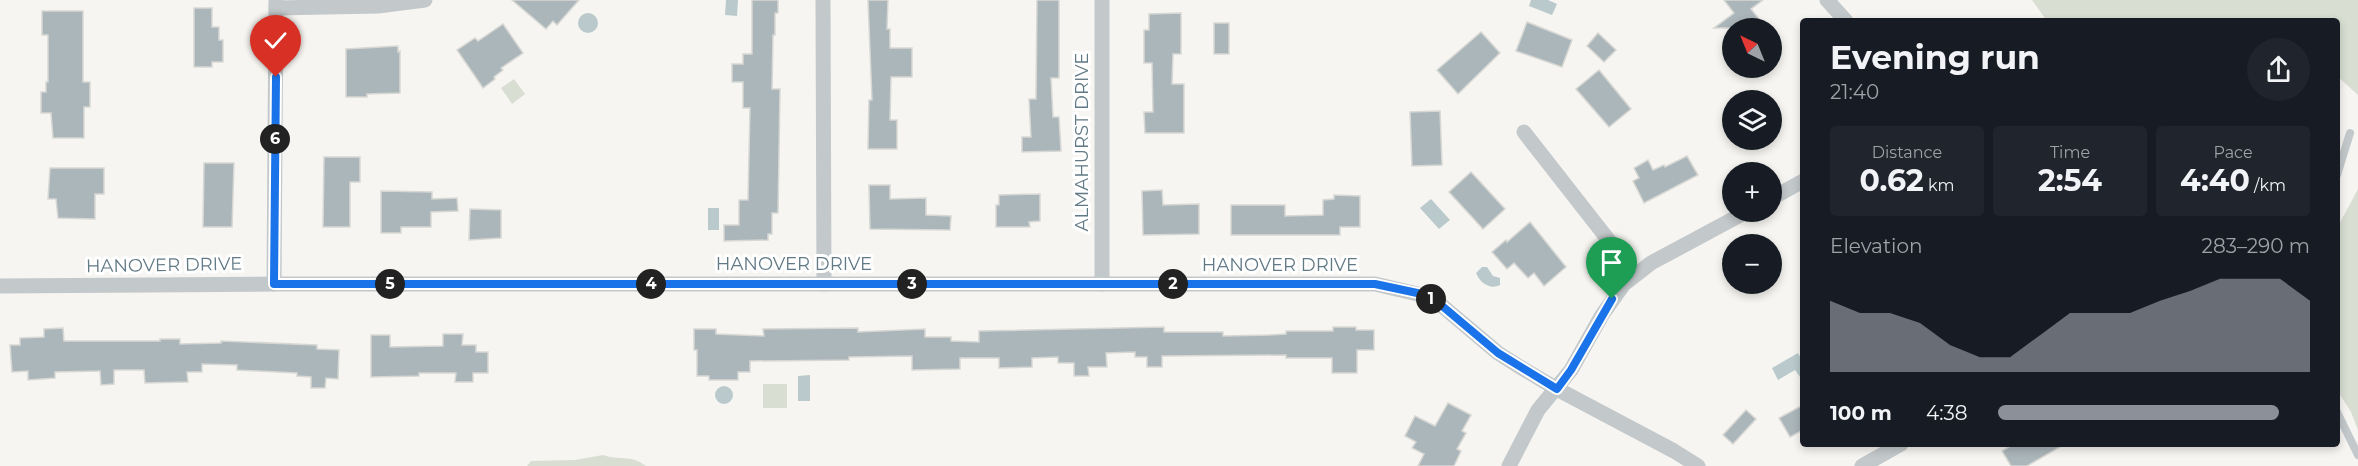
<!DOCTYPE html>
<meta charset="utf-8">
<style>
:root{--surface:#171b24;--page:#20242c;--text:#f1f3f6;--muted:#9ea1a6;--accent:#8c9099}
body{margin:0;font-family:Montserrat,sans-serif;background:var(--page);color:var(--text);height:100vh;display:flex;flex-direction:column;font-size:22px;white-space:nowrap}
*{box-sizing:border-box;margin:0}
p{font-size:20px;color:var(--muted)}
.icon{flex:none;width:33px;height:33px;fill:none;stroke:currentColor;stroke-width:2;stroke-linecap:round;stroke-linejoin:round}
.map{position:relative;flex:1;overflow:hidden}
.drawer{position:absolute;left:1800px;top:18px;width:540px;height:429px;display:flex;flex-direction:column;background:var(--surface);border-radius:6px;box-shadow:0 3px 9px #0003}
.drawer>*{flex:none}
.needle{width:39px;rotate:317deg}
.controls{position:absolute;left:1722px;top:18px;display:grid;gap:12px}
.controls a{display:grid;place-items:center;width:60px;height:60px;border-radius:50%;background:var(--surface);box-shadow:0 3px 9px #0003;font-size:30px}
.pin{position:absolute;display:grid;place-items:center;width:51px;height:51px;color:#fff;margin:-62px -26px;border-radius:50% 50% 50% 0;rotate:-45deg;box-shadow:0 0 6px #0007}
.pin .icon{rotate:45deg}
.km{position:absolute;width:30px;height:30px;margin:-15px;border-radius:50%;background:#222;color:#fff;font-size:16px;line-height:30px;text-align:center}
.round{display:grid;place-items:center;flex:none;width:63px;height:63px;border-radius:32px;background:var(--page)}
.summary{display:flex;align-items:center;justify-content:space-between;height:102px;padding:0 30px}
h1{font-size:33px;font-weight:700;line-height:45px}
.metrics{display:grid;grid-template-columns:repeat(3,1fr);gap:9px;height:102px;padding:6px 30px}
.metrics div{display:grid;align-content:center;border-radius:6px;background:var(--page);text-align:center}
.metrics b{font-size:30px;font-weight:700}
.metrics small{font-size:16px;font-weight:400}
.metrics p{font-size:16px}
.chart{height:168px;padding:12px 30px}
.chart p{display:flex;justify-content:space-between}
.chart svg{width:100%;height:108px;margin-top:6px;fill:var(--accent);opacity:.7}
ul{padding:0 30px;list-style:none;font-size:20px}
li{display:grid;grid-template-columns:96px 72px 1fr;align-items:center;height:45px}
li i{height:15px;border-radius:8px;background:var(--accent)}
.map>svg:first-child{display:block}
.green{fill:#d8ded2}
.water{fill:#bacacc}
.building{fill:#abb6ba;stroke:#d7d7d4;stroke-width:1.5}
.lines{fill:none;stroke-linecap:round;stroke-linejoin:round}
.service{stroke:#c3c8cb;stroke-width:8}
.minor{stroke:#c3c8cb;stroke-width:15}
.route-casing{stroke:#fff;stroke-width:12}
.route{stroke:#1a73e8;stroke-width:8}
.labels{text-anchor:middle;stroke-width:6;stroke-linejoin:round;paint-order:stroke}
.street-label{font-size:18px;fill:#627a86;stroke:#fff}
</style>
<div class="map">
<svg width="2358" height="466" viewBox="0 0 2358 466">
<rect width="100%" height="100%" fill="#f6f5f1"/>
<!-- green -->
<g class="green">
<polygon points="2032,0 2358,0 2358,95 2337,76 2337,21 2301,21 2295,18 2287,21 2047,21"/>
<polygon points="514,79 525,94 512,104 501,88"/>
<polygon points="2358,189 2358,430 2351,412 2337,390 2337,228"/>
<rect x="763" y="384" width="24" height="24"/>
<path d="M603,455C620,461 630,454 646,466H527L531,461L575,460Z"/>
</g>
<!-- water -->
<g class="water">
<polygon points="726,0 738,0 737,16 725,15"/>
<polygon points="1531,0 1548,0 1557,4 1552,15 1529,6"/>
<circle cx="588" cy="23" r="10"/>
<polygon points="1431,199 1450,220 1439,229 1420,208"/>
<rect x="708" y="208" width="11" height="22"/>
<path d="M1482,267H1487L1493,276L1500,278V285C1490,290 1480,283 1476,273Z"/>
<polygon points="1798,353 1803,362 1803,376 1800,377 1795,370 1778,380 1772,368"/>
<polygon points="810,375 810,401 798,401 798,376"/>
<circle cx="724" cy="395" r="9"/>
</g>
<!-- building -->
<g class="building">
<polygon points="512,0 579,0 557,25 553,21 546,29"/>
<polygon points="752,0 778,0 778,13 775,13 775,35 773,35 772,89 780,89 778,213 772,213 772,234 768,234 768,240 724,241 724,225 739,225 739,200 748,200 750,108 743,108 743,82 732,82 732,64 743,64 743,54 752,54"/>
<polygon points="868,0 888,0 887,29 890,29 890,48 912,48 912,77 891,77 890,120 897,120 897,149 868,149 869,100 872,100"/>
<polygon points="1037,0 1059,0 1059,78 1051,78 1053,117 1059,117 1061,151 1022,152 1022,137 1031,137 1029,99 1036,99"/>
<polygon points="1724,0 1763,0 1751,9 1766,28 1714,28 1734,13"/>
<polygon points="194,8 212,8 212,27 219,27 219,40 223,40 223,62 212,62 212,67 194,67"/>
<polygon points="42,11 83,11 83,82 90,82 90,107 84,107 84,138 53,138 51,113 41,113 41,92 46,92 46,82 48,82 48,35 42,35"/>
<polygon points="1181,13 1181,54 1173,54 1172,84 1184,84 1184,133 1145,133 1144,112 1153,112 1152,63 1144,63 1144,30 1149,30 1149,14"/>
<polygon points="1527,22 1572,40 1562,67 1516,51"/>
<rect x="1214" y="23" width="15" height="31"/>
<polygon points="503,24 523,53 501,68 503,70 494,77 495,79 483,88 457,50 475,38 478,41"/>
<polygon points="1481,32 1500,53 1458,94 1437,70"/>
<polygon points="1598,33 1616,50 1604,62 1587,46"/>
<polygon points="398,46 398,52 400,51 400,93 367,94 367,97 346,97 346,49"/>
<polygon points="1599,70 1631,109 1609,127 1576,89"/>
<polygon points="1440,111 1442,165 1412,166 1410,112"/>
<polygon points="1687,156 1698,175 1644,203 1633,181 1639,178 1634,168 1648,160 1653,170 1664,165 1665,167"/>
<polygon points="324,157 360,157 360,182 350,182 350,227 323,227"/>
<polygon points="204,163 234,163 232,227 203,227"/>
<polygon points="50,168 104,168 104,194 95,194 95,219 58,218 56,199 48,199"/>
<polygon points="1471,172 1505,209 1483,229 1449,192"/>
<polygon points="869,185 890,185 890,199 926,198 926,215 951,216 950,230 870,229"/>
<polygon points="1162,190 1163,205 1199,204 1199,234 1143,235 1142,191"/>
<polygon points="381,191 432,192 432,199 457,198 458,211 431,212 431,227 401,227 401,233 381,233"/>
<polygon points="1040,194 1040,221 1029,222 1030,227 996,227 996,205 999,205 999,195"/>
<polygon points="1334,195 1360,196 1360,227 1340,227 1340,235 1231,235 1231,205 1285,205 1285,216 1323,215 1323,200 1334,199"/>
<polygon points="470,209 501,210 501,238 469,240"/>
<polygon points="1530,222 1566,267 1544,286 1534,273 1528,278 1514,263 1507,269 1492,252 1506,240 1507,242"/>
<polygon points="1164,327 1164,332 1223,332 1223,336 1269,335 1286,334 1286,331 1333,331 1333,327 1356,327 1356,330 1374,330 1374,350 1357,350 1357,373 1332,373 1332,358 1286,358 1286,355 1162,356 1162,367 1147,367 1147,357 1135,357 1135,352 1106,353 1107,367 1088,367 1089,376 1074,376 1074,363 1058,363 1058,357 1032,358 1032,367 999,368 999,358 960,358 960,369 912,370 912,356 849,357 849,360 750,361 750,372 738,372 738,380 709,380 709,376 697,376 697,350 694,350 694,329 716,329 716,334 764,336 763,329 858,328 858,332 925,329 925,337 951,337 951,341 979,342 979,331"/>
<polygon points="63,328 64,341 160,341 160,339 180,339 180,344 221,343 221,341 317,345 317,349 339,350 338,379 326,378 325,388 311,388 311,377 297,376 297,373 237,370 237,365 202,364 202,372 187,372 188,382 145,383 144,370 114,370 114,384 101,385 100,371 55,372 55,378 28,380 28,371 12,372 10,345 20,345 20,338 44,337 44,329"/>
<polygon points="443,334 463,334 462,345 476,345 476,352 488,352 488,373 473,373 473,382 455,382 456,373 419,373 419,376 371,377 371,335 390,335 390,347 443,346"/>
<polygon points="1448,403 1471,415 1462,431 1466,433 1457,449 1461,451 1454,466 1418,466 1424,454 1412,448 1416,442 1405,436 1415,416 1435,426"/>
<polygon points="1803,405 1803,430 1790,437 1779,418"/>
<polygon points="1746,410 1756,419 1733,444 1723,435"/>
<polygon points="2014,444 2065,444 2027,466 2011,466 2002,451"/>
</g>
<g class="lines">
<!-- service -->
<g class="service">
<polyline points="2337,175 2350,133"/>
<polyline points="2337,412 2358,455"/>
</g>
<!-- minor -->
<g class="minor">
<polyline points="823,0 824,284"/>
<polyline points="1102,0 1102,284"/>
<polyline points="1827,0 1846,21"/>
<polyline points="276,8 378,6 425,0"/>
<polyline points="1524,132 1635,274"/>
<polyline points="1772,198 1803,181"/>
<polyline points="274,284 276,0"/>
<polyline points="0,286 274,284 1375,284 1422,295 1441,305 1498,353 1520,367 1557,389 1674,451 1698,466"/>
<polyline points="1509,466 1538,410 1571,370 1602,315 1624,284 1651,263 1746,212"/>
<polyline points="1862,466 1901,444"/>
</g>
</g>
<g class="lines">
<defs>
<polyline id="route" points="276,77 274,284 1375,284 1422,294 1441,305 1498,353 1557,389 1571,370 1612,299"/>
</defs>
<!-- route casing -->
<use href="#route" class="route-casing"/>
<!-- route -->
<use href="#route" class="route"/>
</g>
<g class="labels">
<!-- street labels -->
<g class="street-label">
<text transform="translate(1082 142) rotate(-90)" y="6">ALMAHURST DRIVE</text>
<text x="794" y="270">HANOVER DRIVE</text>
<text transform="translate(164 265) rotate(-1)" y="6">HANOVER DRIVE</text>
<text x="1280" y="271">HANOVER DRIVE</text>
</g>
</g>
</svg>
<div class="controls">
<a><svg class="needle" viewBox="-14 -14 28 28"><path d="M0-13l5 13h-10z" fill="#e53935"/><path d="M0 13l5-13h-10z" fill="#9ea1a6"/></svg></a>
<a><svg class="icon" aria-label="layers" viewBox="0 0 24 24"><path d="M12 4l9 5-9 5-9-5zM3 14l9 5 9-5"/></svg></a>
<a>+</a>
<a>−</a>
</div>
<div class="pin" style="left:1612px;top:299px;background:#1e9e55"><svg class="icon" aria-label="arrive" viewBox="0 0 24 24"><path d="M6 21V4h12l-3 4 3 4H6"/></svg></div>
<div class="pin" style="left:276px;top:77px;background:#d93025"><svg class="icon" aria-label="check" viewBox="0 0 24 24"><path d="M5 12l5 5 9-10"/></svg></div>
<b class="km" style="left:1431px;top:299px">1</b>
<b class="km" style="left:1173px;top:284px">2</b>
<b class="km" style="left:912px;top:284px">3</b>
<b class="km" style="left:651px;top:284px">4</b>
<b class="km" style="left:390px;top:284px">5</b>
<b class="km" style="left:275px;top:139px">6</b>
<section class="drawer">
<div class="summary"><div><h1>Evening run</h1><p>21:40</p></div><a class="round"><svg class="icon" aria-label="share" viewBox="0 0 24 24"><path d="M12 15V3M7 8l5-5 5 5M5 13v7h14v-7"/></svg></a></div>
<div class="metrics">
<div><p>Distance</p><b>0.62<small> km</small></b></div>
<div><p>Time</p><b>2:54</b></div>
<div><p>Pace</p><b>4:40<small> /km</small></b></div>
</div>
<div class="chart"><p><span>Elevation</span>283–290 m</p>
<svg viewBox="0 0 160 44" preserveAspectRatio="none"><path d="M0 44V15L10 20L20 20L30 24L40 33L50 38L60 38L70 29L80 20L90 20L100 20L110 15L120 11L130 6L140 6L150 6L160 15V44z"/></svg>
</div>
<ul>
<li><b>100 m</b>4:38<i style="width:90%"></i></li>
</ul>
</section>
</div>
